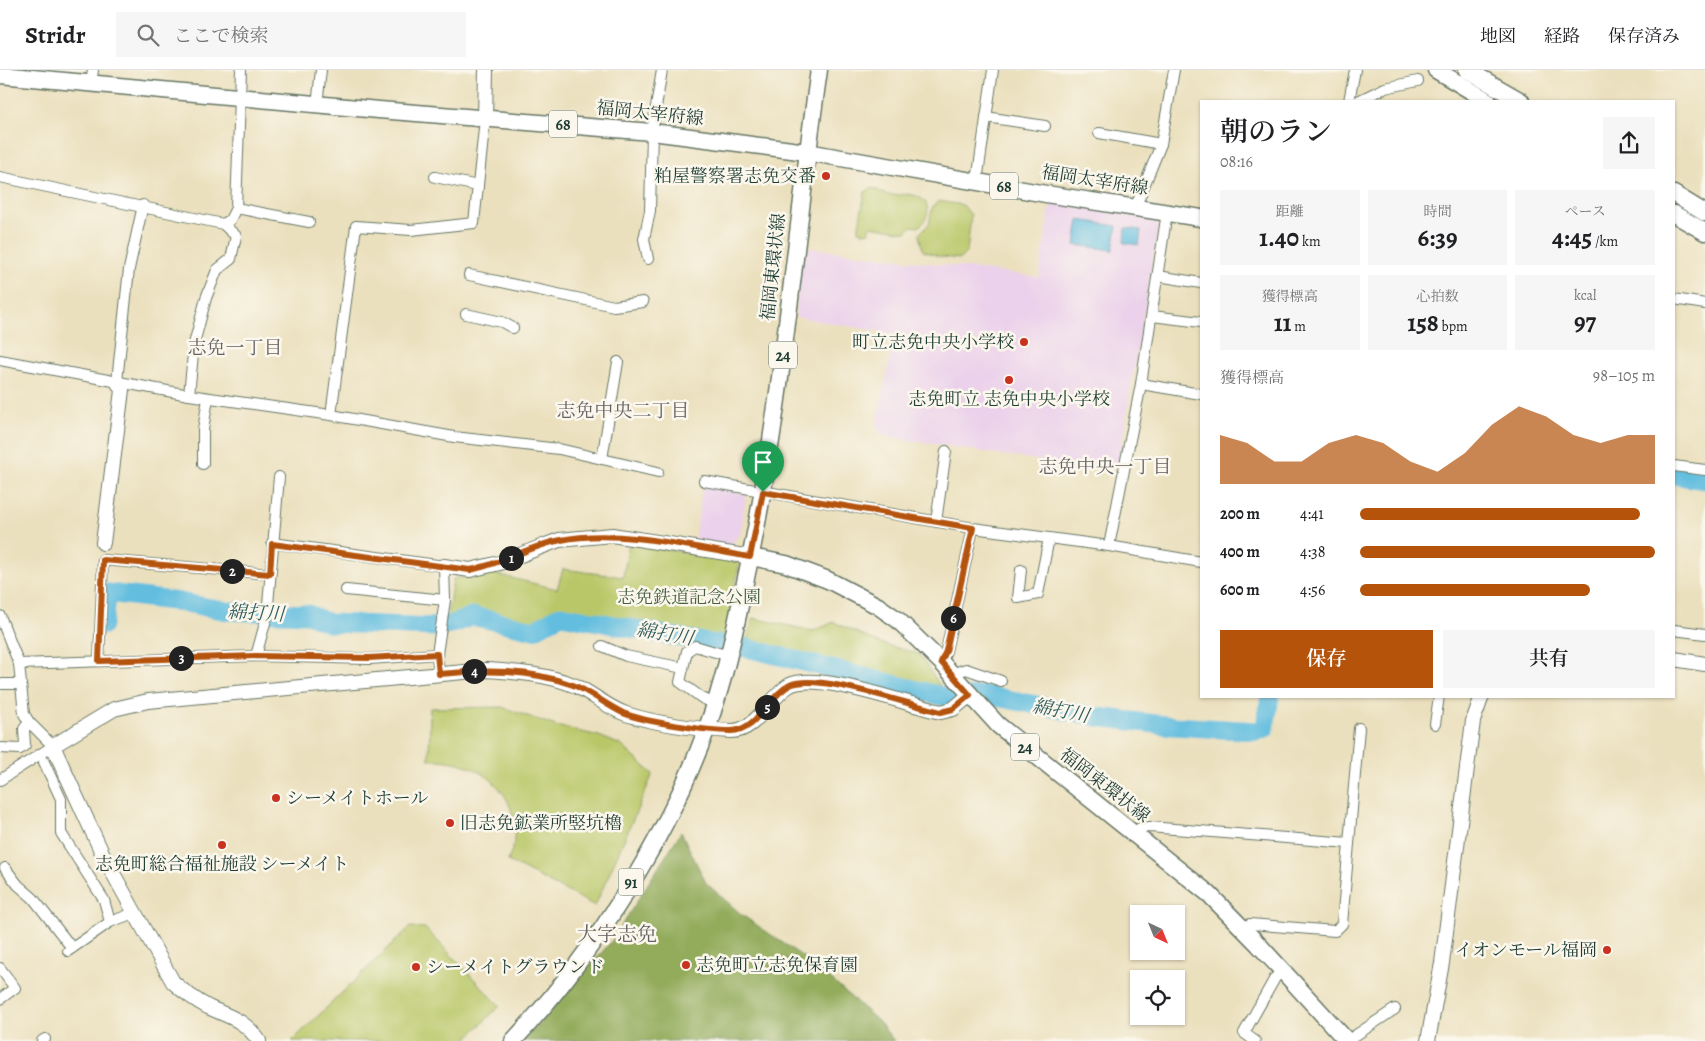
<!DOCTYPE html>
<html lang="ja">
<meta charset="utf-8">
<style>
:root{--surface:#fff;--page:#f6f6f6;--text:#202124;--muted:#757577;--line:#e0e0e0;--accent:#b45309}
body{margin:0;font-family:Alegreya,"Noto Serif JP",serif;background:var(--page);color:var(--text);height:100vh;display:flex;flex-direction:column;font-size:19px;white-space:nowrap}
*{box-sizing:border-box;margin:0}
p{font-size:16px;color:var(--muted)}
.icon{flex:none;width:28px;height:28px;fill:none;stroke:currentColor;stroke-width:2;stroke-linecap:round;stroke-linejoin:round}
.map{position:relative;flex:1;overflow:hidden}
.side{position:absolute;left:1200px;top:30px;width:475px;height:598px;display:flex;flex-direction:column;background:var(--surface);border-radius:0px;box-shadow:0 1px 4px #0004}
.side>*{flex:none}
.needle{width:32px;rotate:137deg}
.tools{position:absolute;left:1130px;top:835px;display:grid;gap:10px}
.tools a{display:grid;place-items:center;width:55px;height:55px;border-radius:0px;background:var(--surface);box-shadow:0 1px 4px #0004;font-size:25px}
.pin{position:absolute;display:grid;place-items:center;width:42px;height:42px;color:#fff;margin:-51px -21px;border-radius:50% 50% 50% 0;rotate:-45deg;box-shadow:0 0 5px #0007}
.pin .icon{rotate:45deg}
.km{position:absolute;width:25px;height:25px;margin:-12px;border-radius:50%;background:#222;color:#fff;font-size:14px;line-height:25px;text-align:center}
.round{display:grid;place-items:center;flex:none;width:52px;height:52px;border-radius:0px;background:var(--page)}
.summary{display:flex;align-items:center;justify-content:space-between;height:85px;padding:0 20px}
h1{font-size:28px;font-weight:600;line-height:38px}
.figures{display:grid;grid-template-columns:repeat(3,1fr);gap:8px;height:85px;padding:5px 20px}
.figures div{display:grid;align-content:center;border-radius:0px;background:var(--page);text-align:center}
.figures b{font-size:25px;font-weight:600}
.figures small{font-size:14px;font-weight:400}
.figures p{font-size:14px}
.chart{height:140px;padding:10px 20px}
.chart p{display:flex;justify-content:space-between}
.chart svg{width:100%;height:90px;margin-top:5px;fill:var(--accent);opacity:.7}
.action{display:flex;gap:10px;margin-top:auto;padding:10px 20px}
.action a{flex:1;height:58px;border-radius:0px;background:var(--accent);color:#fff;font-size:20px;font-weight:600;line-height:58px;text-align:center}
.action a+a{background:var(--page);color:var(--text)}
ul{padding:0 20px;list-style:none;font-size:16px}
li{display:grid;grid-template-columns:80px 60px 1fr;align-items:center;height:38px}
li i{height:12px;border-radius:6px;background:var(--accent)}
header{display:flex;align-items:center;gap:30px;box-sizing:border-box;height:70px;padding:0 25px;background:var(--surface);border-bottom:1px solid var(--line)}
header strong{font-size:24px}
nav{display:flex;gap:28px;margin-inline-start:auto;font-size:18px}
.search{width:350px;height:45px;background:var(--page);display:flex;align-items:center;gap:12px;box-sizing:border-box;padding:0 18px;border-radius:0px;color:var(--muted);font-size:19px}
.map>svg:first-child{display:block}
.built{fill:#ebd1eb}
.green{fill:#bac768;stroke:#6c824e}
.forest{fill:#93ac5c;stroke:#597448}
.water{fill:#62bddf;stroke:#407d8a}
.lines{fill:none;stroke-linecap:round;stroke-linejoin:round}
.river{stroke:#62bddf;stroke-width:19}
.street-casing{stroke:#667664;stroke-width:12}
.secondary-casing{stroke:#667664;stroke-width:16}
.primary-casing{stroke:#667664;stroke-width:19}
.street{stroke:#fff;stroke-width:10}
.secondary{stroke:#fff;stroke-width:14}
.primary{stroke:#fff;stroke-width:16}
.route-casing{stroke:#fff;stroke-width:10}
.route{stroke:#b45309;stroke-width:6}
.poi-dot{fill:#c8321e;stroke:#fbf7ec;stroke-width:2}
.labels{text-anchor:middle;stroke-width:5;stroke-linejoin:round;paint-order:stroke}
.shield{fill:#fbf7ec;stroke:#61756b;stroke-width:1}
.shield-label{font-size:16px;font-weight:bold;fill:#1f3d34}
.street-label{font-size:18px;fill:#1f3d34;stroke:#fbf7ec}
.poi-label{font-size:18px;fill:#1f3d34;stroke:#fbf7ec;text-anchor:start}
.park-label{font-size:18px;fill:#466041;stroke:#fbf7ec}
.neighbourhood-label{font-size:19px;fill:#646264;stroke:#fbf7ec}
.water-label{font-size:19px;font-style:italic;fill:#305d5f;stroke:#fbf7ec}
.quarter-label{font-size:20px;fill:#646264;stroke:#fbf7ec}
</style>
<header>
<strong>Stridr</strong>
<div class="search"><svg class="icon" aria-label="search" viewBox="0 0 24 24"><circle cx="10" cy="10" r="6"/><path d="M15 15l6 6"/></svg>ここで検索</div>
<nav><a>地図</a><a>経路</a><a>保存済み</a></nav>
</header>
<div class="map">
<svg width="1705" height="971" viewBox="0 0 1705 971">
<rect width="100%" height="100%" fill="#fbf7ec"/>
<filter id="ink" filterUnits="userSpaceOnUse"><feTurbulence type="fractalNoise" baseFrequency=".02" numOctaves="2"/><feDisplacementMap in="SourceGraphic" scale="10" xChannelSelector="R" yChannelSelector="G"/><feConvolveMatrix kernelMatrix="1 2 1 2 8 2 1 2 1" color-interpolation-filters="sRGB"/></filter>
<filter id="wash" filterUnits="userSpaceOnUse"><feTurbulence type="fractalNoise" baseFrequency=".0096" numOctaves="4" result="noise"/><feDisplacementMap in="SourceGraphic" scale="20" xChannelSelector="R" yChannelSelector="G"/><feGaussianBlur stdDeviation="1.12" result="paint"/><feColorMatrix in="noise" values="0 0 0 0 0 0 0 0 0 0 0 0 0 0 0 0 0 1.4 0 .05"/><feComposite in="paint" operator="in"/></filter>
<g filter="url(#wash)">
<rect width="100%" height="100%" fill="#ebe0be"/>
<!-- built -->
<g class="built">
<polygon points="1051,131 1154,143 1159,153 1118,395 1109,401 882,366 876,355 895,264 796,247 801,177 1039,207"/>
<polygon points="703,416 746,424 741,463 729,477 694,472"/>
</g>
<!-- green -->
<g class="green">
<path d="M871,118C878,119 882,124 889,125C897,126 906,123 913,125C931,129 932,145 919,157L912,156L906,162L870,156L868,163L858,161L865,122Z"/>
<polygon points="938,131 963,135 971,145 967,182 960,189 942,187 923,181 919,164 929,154 932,138"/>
<polygon points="629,473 740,492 722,580 559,541 532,558 466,544 446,554 453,509 490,503 557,519 563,499 623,507"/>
<polygon points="753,548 813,561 834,552 879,573 919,584 947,626 744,581"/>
<path d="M502,637L556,656L599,666L621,675L653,704L595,836L508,791C510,784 514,776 514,769C519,718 475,688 429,690L430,638Z"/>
<polygon points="410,857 425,858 500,936 464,971 292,971"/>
</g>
<!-- forest -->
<polygon class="forest" points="681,762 706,813 742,845 812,893 879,952 894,971 523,971 611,872"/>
<!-- water -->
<g class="water">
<polygon points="1079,150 1117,156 1113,180 1075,175"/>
<polygon points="1125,158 1141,160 1139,175 1124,173"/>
</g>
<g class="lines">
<!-- river -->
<g class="river">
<polyline points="1674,405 1705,410"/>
<polyline points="103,555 108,523 180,532 227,541 308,544 329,553 435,557 456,553 472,546 534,560 561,545 709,573 747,578 950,628 986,625 1097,647 1173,656 1257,661 1265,658 1270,626"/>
</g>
</g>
</g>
<g filter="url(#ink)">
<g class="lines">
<defs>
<g id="street">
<polyline points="91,14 93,0"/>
<polyline points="1349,31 1355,0"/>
<polyline points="1358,31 1385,18 1418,11"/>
<polyline points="317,35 321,0"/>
<polyline points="986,47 1045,56"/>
<polyline points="1099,63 1161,74"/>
<polyline points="0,107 223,154 236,166 231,189 217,200 206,228 194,274 189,325"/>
<polyline points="435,107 478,116"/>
<polyline points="977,111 993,0"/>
<polyline points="1136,136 1161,74 1174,0"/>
<polyline points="236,138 309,152"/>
<polyline points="223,154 230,150 236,138 241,0"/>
<polyline points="648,189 644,169 650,141 652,62 662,0"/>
<polyline points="469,205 614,236 643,232"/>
<polyline points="1158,206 1201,213"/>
<polyline points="1674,229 1705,234"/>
<polyline points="466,244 502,252 513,258"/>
<polyline points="1152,246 1201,252"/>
<polyline points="0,290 189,325 331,345 454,367 559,379 658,402"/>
<polyline points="117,311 129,199 143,135"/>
<polyline points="1141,314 1201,324"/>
<polyline points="331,345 356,156 411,160 474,153 485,49"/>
<polyline points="602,389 618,292"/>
<polyline points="203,394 203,360 208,328"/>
<polyline points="1674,396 1705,400"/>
<polyline points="704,411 973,458 1109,476 1201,492"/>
<polyline points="936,452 946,381"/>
<polyline points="272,473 444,496 445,530 437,584 439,604"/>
<polyline points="1109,476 1141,314 1167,142"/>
<polyline points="1021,500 1018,528 1038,524 1049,468"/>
<polyline points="346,520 445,530"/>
<polyline points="0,546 19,594 24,644 29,652 53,676 0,710"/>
<polyline points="1674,560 1705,564"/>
<polyline points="602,576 626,586 683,598"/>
<polyline points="256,586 267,546 279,407"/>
<polyline points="99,591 103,490 270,504"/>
<polyline points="941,592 946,581 973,458"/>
<polyline points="19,594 256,586 369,589 437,584"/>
<polyline points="951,604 966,599 1001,611"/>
<polyline points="0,614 19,614"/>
<polyline points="715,634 702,628 680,612 687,581 695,576 729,586"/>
<polyline points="1435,654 1439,626"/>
<polyline points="0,678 20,679 25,675 24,659 29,652"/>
<polyline points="44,692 61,729 61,763 104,830 110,852"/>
<polyline points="1133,763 1140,758 1149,757 1349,773"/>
<polyline points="5,798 18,815 33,828 72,878"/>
<polyline points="1243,859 1250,854 1335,861 1342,854 1359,658"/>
<polyline points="68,881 110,852 134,843"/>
<polyline points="0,898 15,918 0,929"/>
<polyline points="42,971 45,969"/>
<polyline points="1255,971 1244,963 1275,908 1282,900"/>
<polyline points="1347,971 1395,939"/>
</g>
<g id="secondary">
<polyline points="485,49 486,0"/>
<polyline points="103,473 122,320 117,311"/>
<polyline points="444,496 470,500 500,493 559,470 612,465 751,487"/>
<polyline points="1674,589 1705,594"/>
<path d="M259,971C244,949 229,947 208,937C195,930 184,922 173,912L104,787L53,676L114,639L148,631L486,600C516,602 548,604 576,616C593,624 608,638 626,644C658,654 696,659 731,661C756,662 770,626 790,615C818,601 909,635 941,642L953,639L970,625"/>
<polyline points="1428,971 1442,893 1473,651 1482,626"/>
</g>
<g id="primary">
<polyline points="1436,0 1488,31"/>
<polyline points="1467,0 1521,31"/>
<polyline points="0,5 379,40 652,62 807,82 1046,124 1201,148"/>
<polyline points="1674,124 1705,143"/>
<polyline points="1674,144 1705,162"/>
<polyline points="751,487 786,494 828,510 878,536 898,550 941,592 998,655 1209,824 1258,874 1347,971"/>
<path d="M513,971C592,887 668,766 707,658C724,612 734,564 744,517C782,346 794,172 819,0"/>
</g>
</defs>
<!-- street casing -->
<use href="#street" class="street-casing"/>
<!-- secondary casing -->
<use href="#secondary" class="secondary-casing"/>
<!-- primary casing -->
<use href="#primary" class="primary-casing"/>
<!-- street -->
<use href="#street" class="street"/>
<!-- secondary -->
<use href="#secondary" class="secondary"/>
<!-- primary -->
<use href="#primary" class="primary"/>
</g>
</g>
<g class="lines" filter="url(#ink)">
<defs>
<path id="route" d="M763,422L973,458L946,581L941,592L970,625L953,639L941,642C909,635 818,602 790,615C769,625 757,661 731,661C708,661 644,652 623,643C606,635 591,622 573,615C529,599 485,600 439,604L437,584L369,588L256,586L99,591L103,490L270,504L272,474L470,500C502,494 529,476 561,470C618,458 692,477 750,487Z"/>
</defs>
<!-- route casing -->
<use href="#route" class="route-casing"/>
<!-- route -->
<use href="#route" class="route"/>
</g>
<!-- markers -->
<g class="poi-dot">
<circle cx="826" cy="106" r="5"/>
<circle cx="1024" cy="272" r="5"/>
<circle cx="1009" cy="310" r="5"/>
<circle cx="276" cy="728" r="5"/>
<circle cx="450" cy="753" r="5"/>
<circle cx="222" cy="775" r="5"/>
<circle cx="1607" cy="880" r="5"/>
<circle cx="686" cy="895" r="5"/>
<circle cx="416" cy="897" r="5"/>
</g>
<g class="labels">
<!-- shield labels -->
<g class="shield">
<rect x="549" y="40.5" width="28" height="27" rx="4"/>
<rect x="990" y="102.5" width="28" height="27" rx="4"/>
<rect x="769" y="271.5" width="28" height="27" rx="4"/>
<rect x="1011" y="663.5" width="28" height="27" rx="4"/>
<rect x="618.5" y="798.5" width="25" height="27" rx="4"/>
</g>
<g class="shield-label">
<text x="563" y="60">68</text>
<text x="1004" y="122">68</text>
<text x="783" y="291">24</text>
<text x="1025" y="683">24</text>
<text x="631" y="818">91</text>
</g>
<!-- street labels -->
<g class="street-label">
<text transform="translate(650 43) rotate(6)" y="6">福岡太宰府線</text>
<text transform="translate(1095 110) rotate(9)" y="6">福岡太宰府線</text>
<text transform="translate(773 197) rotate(-84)" y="6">福岡東環状線</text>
<text transform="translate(1105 715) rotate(38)" y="6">福岡東環状線</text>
</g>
<!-- poi labels -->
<g class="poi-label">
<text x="816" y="112" text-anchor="end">粕屋警察署志免交番</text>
<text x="1014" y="278" text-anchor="end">町立志免中央小学校</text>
<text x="1009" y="335" text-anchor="middle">志免町立 志免中央小学校</text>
<text x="286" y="734">シーメイトホール</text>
<text x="460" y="759">旧志免鉱業所竪坑櫓</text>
<text x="222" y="800" text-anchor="middle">志免町総合福祉施設 シーメイト</text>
<text x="1597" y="886" text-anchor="end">イオンモール福岡</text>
<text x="696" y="901">志免町立志免保育園</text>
<text x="426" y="903">シーメイトグラウンド</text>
</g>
<!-- park labels -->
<g class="park-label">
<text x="689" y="533">志免鉄道記念公園</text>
</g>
<!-- neighbourhood labels -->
<g class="neighbourhood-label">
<text x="235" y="284">志免一丁目</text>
<text x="623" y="347">志免中央二丁目</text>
<text x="1105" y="403">志免中央一丁目</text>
</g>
<!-- water labels -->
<g class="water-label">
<text transform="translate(256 542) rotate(3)" y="7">綿打川</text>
<text transform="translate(665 563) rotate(10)" y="7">綿打川</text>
<text transform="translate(1061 640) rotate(11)" y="7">綿打川</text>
</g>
<!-- quarter labels -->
<g class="quarter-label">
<text x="617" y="871">大字志免</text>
</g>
</g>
</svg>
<div class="tools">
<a><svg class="needle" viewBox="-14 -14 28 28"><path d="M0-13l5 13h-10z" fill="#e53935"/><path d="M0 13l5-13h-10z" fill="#757577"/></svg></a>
<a><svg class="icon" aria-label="locate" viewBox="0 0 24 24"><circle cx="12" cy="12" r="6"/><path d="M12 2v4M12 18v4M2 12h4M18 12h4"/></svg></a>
</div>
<div class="pin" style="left:763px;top:422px;background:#1e9e55"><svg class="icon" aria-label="arrive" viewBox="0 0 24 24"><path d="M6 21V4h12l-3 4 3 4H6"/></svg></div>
<b class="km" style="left:511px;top:488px">1</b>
<b class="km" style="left:232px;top:501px">2</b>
<b class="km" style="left:181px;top:588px">3</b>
<b class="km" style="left:474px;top:601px">4</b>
<b class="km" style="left:767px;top:637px">5</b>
<b class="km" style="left:953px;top:548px">6</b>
<section class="side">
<div class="summary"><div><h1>朝のラン</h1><p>08:16</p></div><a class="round"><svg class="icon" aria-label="share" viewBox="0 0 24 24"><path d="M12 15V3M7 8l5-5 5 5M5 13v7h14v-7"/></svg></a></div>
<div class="figures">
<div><p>距離</p><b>1.40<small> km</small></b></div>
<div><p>時間</p><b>6:39</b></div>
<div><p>ペース</p><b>4:45<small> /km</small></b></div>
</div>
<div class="figures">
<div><p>獲得標高</p><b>11<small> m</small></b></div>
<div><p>心拍数</p><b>158<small> bpm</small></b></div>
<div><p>kcal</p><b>97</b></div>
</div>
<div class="chart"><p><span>獲得標高</span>98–105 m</p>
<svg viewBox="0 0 160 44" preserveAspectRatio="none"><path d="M0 44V20L10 24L20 33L30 33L40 24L50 20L60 24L70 33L80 38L90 29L100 15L110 6L120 11L130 20L140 24L150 20L160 20V44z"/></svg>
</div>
<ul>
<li><b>200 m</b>4:41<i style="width:95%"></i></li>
<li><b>400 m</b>4:38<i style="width:100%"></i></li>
<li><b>600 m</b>4:56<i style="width:78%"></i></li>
</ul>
<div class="action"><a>保存</a><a>共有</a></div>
</section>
</div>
